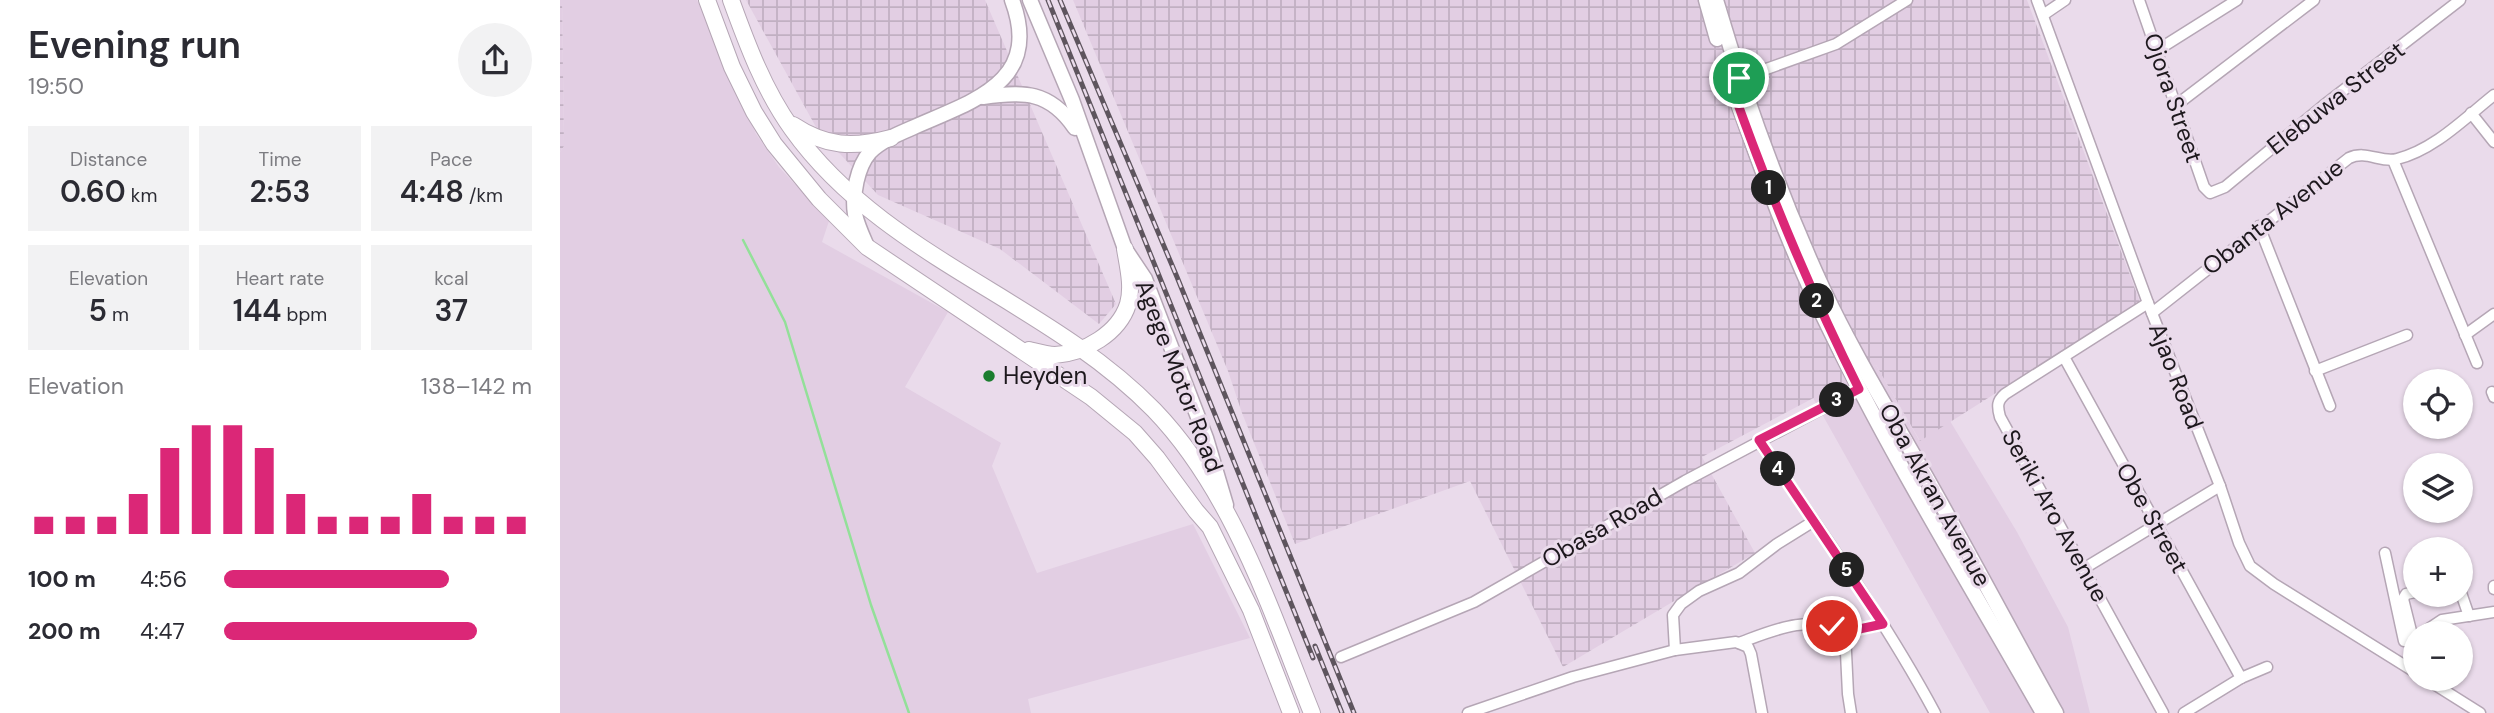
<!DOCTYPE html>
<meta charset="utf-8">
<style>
:root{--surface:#fff;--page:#f2f2f3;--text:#2b2b33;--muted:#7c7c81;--accent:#db2777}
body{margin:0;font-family:"DM Sans",sans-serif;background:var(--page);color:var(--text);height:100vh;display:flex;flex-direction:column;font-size:26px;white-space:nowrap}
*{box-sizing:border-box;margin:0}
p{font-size:23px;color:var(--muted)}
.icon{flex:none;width:38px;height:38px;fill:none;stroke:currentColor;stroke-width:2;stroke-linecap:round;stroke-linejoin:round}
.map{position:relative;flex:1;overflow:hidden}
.drawer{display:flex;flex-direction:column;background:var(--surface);width:560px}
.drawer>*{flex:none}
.controls{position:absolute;left:1843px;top:369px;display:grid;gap:14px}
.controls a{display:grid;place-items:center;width:70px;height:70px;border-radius:50%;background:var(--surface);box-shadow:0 2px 5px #0004;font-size:35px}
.pin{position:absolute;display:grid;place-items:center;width:60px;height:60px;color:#fff;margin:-30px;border:4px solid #fff;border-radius:50%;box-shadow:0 2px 7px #0007}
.km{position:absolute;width:35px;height:35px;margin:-18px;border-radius:50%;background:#222;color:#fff;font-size:19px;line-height:35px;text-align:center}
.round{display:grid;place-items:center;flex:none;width:74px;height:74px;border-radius:37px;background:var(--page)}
.overview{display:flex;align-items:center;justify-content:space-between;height:119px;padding:0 28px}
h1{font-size:38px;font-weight:600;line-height:52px}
.stats{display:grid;grid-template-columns:repeat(3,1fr);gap:10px;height:119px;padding:7px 28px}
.stats div{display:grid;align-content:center;border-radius:0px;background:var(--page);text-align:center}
.stats b{font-size:30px;font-weight:600}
.stats small{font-size:19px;font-weight:400}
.stats p{font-size:19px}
.chart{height:196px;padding:14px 28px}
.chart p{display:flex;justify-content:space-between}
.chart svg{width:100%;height:126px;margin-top:7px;stroke:var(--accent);stroke-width:6}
ul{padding:0 28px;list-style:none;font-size:23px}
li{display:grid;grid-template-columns:112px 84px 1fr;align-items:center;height:52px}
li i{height:18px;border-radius:9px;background:var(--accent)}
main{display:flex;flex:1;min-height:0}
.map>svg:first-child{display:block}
.built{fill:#e2cee3}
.industrial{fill:url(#industrial-grid)}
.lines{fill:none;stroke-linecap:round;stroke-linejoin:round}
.stream{stroke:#93e099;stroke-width:2.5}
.minor-casing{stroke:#b5a6b5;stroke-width:13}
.major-casing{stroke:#b5a6b5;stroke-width:17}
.highway-casing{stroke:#b5a6b5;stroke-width:18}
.minor{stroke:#fff;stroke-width:10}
.major{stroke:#fff;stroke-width:14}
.highway{stroke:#fff;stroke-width:16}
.rail-casing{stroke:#5e555e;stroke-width:5}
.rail{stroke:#eadbeb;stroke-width:2.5;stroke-dasharray:8;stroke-linecap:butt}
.route-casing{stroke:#fff;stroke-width:14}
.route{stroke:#db2777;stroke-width:9}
.poi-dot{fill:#1b7d2f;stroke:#eadbeb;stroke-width:2.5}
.labels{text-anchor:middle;stroke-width:6;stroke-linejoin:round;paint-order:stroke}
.street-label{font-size:24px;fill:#1d181d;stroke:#eadbeb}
.poi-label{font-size:24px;fill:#1d181d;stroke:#eadbeb;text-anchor:start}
</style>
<main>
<section class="drawer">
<div class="overview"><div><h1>Evening run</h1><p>19:50</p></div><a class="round"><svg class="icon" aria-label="share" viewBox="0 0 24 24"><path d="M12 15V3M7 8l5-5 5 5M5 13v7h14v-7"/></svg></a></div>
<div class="stats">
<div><p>Distance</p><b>0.60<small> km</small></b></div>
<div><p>Time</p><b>2:53</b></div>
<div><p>Pace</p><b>4:48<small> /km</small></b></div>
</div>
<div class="stats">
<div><p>Elevation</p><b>5<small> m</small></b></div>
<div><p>Heart rate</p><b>144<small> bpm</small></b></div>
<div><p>kcal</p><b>37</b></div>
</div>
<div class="chart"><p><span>Elevation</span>138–142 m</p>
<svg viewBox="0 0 160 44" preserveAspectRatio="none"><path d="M5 44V38M15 44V38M25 44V38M35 44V30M45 44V14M55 44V6M65 44V6M75 44V14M85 44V30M95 44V38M105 44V38M115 44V38M125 44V30M135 44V38M145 44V38M155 44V38"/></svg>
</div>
<ul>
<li><b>100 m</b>4:56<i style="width:73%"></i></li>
<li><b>200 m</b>4:47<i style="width:82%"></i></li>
</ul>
</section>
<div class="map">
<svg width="1934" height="713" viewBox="0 0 1934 713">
<defs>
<pattern id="industrial-grid" width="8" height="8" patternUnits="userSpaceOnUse" patternTransform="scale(1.75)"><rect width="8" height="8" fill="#e2cee3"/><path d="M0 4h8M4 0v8" fill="none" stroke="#c1b0c2"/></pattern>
</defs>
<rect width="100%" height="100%" fill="#eadbeb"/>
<!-- built -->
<g class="built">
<polygon points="2,0 137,0 196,134 219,167 269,221 262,242 388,312 345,387 441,443 432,466 477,573 633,524 690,638 468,699 471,713 0,713 0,152 4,146"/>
<polygon points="1316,365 1359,440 1390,421 1457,532 1508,627 1530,713 1430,713 1253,398"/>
</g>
<!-- industrial -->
<g class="industrial">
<polygon points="0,0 2,0 4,146 0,152"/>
<polygon points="186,0 425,0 556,304 539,324 440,249 318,195 257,129"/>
<polygon points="513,0 1467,0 1580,302 1360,441 1316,365 1142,457 1195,553 1003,667 910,481 735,544 682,413 668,371"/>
</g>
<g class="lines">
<!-- stream -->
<polyline class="stream" points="183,240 225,322 311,605 349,713"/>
<defs>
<g id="minor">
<polyline points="1477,0 1588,303 1660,486 1679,543 1690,566 1714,584 1855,672"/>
<polyline points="1579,0 1644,187 1650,193 1665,187 1763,106 1900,0"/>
<polyline points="1483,15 1505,0"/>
<polyline points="1596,51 1677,0"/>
<polyline points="1170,82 1276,44 1347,0"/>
<polyline points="1615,106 1754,0"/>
<polyline points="1911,113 1934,142"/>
<polyline points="1833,160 1917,363"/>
<polyline points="1699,226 1770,406"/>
<path d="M1588,303L1445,394C1437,401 1437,406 1440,417L1603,713"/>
<path d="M1592,313L1789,158C1806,150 1821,163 1837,159C1874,150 1905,118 1934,95"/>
<polyline points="1905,335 1934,314"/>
<polyline points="1504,357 1681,678"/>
<polyline points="1755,371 1847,335"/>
<polyline points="1932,392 1934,397"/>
<path d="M1199,441C1260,530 1324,618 1375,713"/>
<polyline points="1825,553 1844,641 1855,638"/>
<polyline points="1523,569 1660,486"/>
<polyline points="1934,586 1934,589"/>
<polyline points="1900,590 1909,616"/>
<polyline points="1861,634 1882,620 1934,612"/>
<polyline points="1853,639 1843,599 1846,594 1855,592"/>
<path d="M1179,643C1217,629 1246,615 1285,632"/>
<polyline points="1115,650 1113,615 1121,604 1139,591 1179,573 1217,544 1254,521"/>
<polyline points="781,657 914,602 1125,481 1299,389"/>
<polyline points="1866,679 1920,713"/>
<polyline points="908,713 1013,677 1115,650 1176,642 1188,647 1191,654 1202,713"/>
<polyline points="1291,713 1288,694 1285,632 1323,624"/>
<polyline points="1624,713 1681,678 1707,667"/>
</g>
<g id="major">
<polyline points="470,0 512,100 565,249 585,279 646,438 666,505"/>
<polyline points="1146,0 1157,39"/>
<path d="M1156,0C1185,99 1220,195 1263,289C1293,353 1330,413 1365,475C1410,554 1452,634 1496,713"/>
<path d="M1174,92C1202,171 1231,252 1269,328C1333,460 1411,586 1483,713"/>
<path d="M423,97C463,91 490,91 515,128"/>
<path d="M306,244C302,235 297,224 295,214C292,195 297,167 310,152C321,141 338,134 352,128C412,101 483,83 452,0"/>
</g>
<g id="highway">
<polyline points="147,0 172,67 194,112 214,144 259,199 307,247 531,397 575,433 597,458 636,511 650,527 691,610 731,713"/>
<path d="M171,0C187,44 204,90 232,129C323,257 487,300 594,410C673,492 710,609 752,713"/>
<path d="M233,125C266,147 293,148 331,138"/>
<path d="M469,350C477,352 487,355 495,355C525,353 559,333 568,304C573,287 568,267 565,249"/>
</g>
</defs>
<!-- minor casing -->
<use href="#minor" class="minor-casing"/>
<!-- major casing -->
<use href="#major" class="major-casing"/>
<!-- highway casing -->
<use href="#highway" class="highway-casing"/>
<!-- minor -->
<use href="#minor" class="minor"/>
<!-- major -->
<use href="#major" class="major"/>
<!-- highway -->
<use href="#highway" class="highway"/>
<defs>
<g id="rail">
<polyline points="488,0 753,658"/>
<polyline points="500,0 617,277 794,713"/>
<polyline points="755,646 782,713"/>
</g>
</defs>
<!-- rail casing -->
<use href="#rail" class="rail-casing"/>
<!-- rail -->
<use href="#rail" class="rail"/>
</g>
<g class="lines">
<defs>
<path id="route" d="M1179,78L1170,82C1207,187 1249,289 1299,389L1199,440L1323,624L1285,632L1272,626"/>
</defs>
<!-- route casing -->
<use href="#route" class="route-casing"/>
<!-- route -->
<use href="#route" class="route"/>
</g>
<!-- markers -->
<circle class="poi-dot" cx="429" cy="376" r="7"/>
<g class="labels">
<!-- street labels -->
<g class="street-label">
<text transform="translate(1613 98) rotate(71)" y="8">Ojora Street</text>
<text transform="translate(1776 98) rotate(-38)" y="8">Elebuwa Street</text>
<text transform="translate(1713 217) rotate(-38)" y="8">Obanta Avenue</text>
<text transform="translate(619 376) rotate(69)" y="8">Agege Motor Road</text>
<text transform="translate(1616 376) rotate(69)" y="8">Ajao Road</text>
<text transform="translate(1375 495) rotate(61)" y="8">Oba Akran Avenue</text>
<text transform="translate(1495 516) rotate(61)" y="8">Seriki Aro Avenue</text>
<text transform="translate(1592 518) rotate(61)" y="8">Obe Street</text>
<text transform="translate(1042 528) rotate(-30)" y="8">Obasa Road</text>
</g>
<!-- poi labels -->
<g class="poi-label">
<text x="443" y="384">Heyden</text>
</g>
</g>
</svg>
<div class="controls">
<a><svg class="icon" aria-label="locate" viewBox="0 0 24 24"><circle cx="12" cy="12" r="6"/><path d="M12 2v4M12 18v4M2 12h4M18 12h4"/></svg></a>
<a><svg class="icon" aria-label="layers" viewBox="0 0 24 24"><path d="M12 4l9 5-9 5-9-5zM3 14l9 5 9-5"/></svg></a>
<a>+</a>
<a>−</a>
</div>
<div class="pin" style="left:1179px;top:78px;background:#1e9e55"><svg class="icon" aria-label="arrive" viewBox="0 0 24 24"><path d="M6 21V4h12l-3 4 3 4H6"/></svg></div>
<div class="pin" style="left:1272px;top:626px;background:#d93025"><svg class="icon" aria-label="check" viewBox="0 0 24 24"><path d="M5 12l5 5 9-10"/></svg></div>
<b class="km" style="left:1209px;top:188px">1</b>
<b class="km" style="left:1257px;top:301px">2</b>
<b class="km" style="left:1277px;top:400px">3</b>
<b class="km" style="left:1218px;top:469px">4</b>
<b class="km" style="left:1287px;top:570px">5</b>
</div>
</main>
